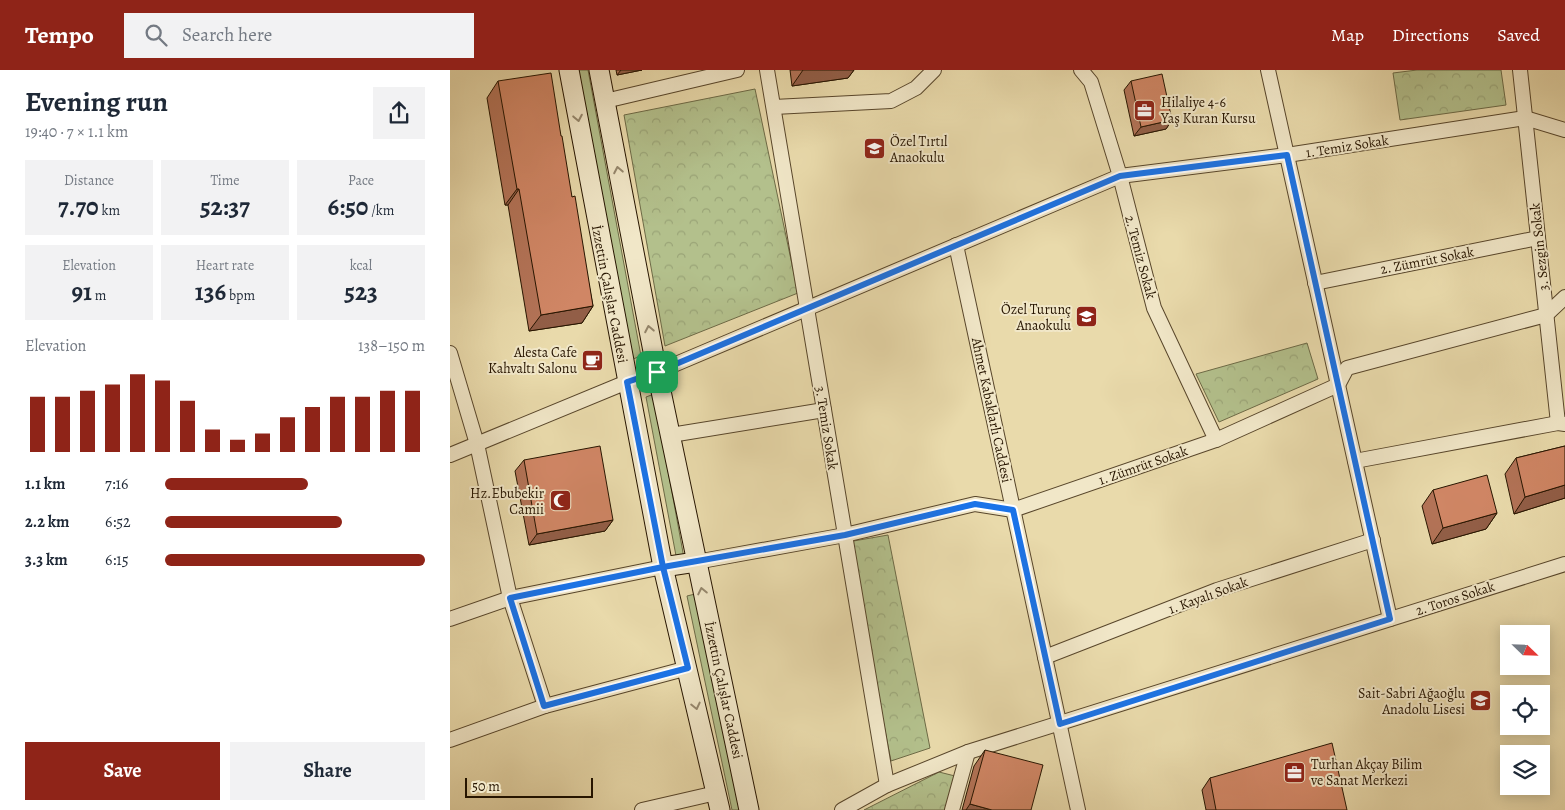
<!DOCTYPE html>
<meta charset="utf-8">
<style>
:root{--surface:#fff;--page:#f2f2f3;--text:#1f2937;--muted:#747a83;--accent:#8f2418}
body{margin:0;font-family:Alegreya,serif;background:var(--page);color:var(--text);height:100vh;display:flex;flex-direction:column;font-size:19px;white-space:nowrap}
*{box-sizing:border-box;margin:0}
p{font-size:16px;color:var(--muted)}
.icon{flex:none;width:28px;height:28px;fill:none;stroke:currentColor;stroke-width:2;stroke-linecap:round;stroke-linejoin:round}
.map{position:relative;flex:1;overflow:hidden}
.drawer{display:flex;flex-direction:column;background:var(--surface);width:450px}
.drawer>*{flex:none}
.needle{width:32px;rotate:113deg}
.fabs{position:absolute;left:1050px;top:555px;display:grid;gap:10px}
.fabs a{display:grid;place-items:center;width:50px;height:50px;border-radius:0px;background:var(--surface);box-shadow:0 2px 12px #0003;font-size:25px}
.scale{position:absolute;left:15px;bottom:12px;width:128px;box-sizing:border-box;padding-left:5px;border:2px solid #271500;border-top:0;font-size:14px;line-height:18px;white-space:nowrap;color:#271500;-webkit-text-stroke:4px #f1e7c8;paint-order:stroke}
.pin{position:absolute;display:grid;place-items:center;width:42px;height:42px;color:#fff;margin:-21px;border-radius:10px;box-shadow:0 2px 8px #0006}
.round{display:grid;place-items:center;flex:none;width:52px;height:52px;border-radius:0px;background:var(--page)}
.overview{display:flex;align-items:center;justify-content:space-between;height:85px;padding:0 25px}
h1{font-size:28px;font-weight:700;line-height:38px}
.metrics{display:grid;grid-template-columns:repeat(3,1fr);gap:8px;height:85px;padding:5px 25px}
.metrics div{display:grid;align-content:center;border-radius:0px;background:var(--page);text-align:center}
.metrics b{font-size:25px;font-weight:700}
.metrics small{font-size:14px;font-weight:400}
.metrics p{font-size:14px}
.chart{height:140px;padding:10px 25px}
.chart p{display:flex;justify-content:space-between}
.chart svg{width:100%;height:90px;margin-top:5px;stroke:var(--accent);stroke-width:6}
.button{display:flex;gap:10px;margin-top:auto;padding:10px 25px}
.button a{flex:1;height:58px;border-radius:0px;background:var(--accent);color:#fff;font-size:20px;font-weight:700;line-height:58px;text-align:center}
.button a+a{background:var(--page);color:var(--text)}
ul{padding:0 25px;list-style:none;font-size:16px}
li{display:grid;grid-template-columns:80px 60px 1fr;align-items:center;height:38px}
li i{height:12px;border-radius:6px;background:var(--accent)}
header{display:flex;align-items:center;gap:30px;box-sizing:border-box;height:70px;padding:0 25px;background:var(--accent);color:#fff}
header strong{font-size:24px}
nav{display:flex;gap:28px;margin-inline-start:auto;font-size:18px}
.search{width:350px;height:45px;background:var(--page);display:flex;align-items:center;gap:12px;box-sizing:border-box;padding:0 18px;border-radius:0px;color:var(--muted);font-size:19px}
main{display:flex;flex:1;min-height:0}
.map>svg:first-child{display:block}
.grass{fill:#b3c08c;stroke:#6d6a46}
.forest{fill:url(#forest-crowns);stroke:#6d6a46}
.lines{fill:none;stroke-linecap:round;stroke-linejoin:round}
.street-casing{stroke:#58462b;stroke-width:16}
.secondary-casing{stroke:#271500;stroke-width:21}
.street{stroke:#f1e7c8;stroke-width:14}
.secondary{stroke:#f1e7c8;stroke-width:19}
.wall{fill:#b37357;stroke:#271500}
.shaded-wall{fill:#925e47;stroke:#271500}
.building{fill:#d08665;stroke:#271500}
.oneway{stroke:#96886e}
.route-casing{stroke:#fff;stroke-width:10}
.route{stroke:#1a73e8;stroke-width:6}
.labels{text-anchor:middle;stroke-width:4;stroke-linejoin:round;paint-order:stroke}
.poi-label{font-size:14px;fill:#271500;stroke:#f1e7c8;text-anchor:end}
.street-label{font-size:14px;fill:#271500;stroke:#f1e7c8}
</style>
<header>
<strong>Tempo</strong>
<div class="search"><svg class="icon" aria-label="search" viewBox="0 0 24 24"><circle cx="10" cy="10" r="6"/><path d="M15 15l6 6"/></svg>Search here</div>
<nav><a>Map</a><a>Directions</a><a>Saved</a></nav>
</header>
<main>
<section class="drawer">
<div class="overview"><div><h1>Evening run</h1><p>19:40 · 7 × 1.1 km</p></div><a class="round"><svg class="icon" aria-label="share" viewBox="0 0 24 24"><path d="M12 15V3M7 8l5-5 5 5M5 13v7h14v-7"/></svg></a></div>
<div class="metrics">
<div><p>Distance</p><b>7.70<small> km</small></b></div>
<div><p>Time</p><b>52:37</b></div>
<div><p>Pace</p><b>6:50<small> /km</small></b></div>
</div>
<div class="metrics">
<div><p>Elevation</p><b>91<small> m</small></b></div>
<div><p>Heart rate</p><b>136<small> bpm</small></b></div>
<div><p>kcal</p><b>523</b></div>
</div>
<div class="chart"><p><span>Elevation</span>138–150 m</p>
<svg viewBox="0 0 160 44" preserveAspectRatio="none"><path d="M5 44V17M15 44V17M25 44V14M35 44V11M45 44V6M55 44V9M65 44V19M75 44V33M85 44V38M95 44V35M105 44V27M115 44V22M125 44V17M135 44V17M145 44V14M155 44V14"/></svg>
</div>
<ul>
<li><b>1.1 km</b>7:16<i style="width:55%"></i></li>
<li><b>2.2 km</b>6:52<i style="width:68%"></i></li>
<li><b>3.3 km</b>6:15<i style="width:100%"></i></li>
</ul>
<div class="button"><a>Save</a><a>Share</a></div>
</section>
<div class="map">
<svg width="1115" height="740" viewBox="0 0 1115 740">
<defs>
<pattern id="forest-crowns" width="20" height="18" patternUnits="userSpaceOnUse" patternTransform="scale(1.25)"><rect width="20" height="18" fill="#b3c08c"/><path d="M2 6a3 3 0 1 1 6 0M12 15a3 3 0 1 1 6 0" fill="none" stroke="#9aa477"/></pattern>
</defs>
<rect width="100%" height="100%" fill="#e9daab"/>
<filter id="stains"><feTurbulence type="fractalNoise" baseFrequency=".004" numOctaves="4"/><feColorMatrix values="0 0 0 0 .2 0 0 0 0 .09 0 0 0 0 .02 0 0 0 .5 -.17"/></filter>
<radialGradient id="worn" r=".72"><stop offset=".6" stop-color="#630" stop-opacity="0"/><stop offset="1" stop-color="#630" stop-opacity=".3"/></radialGradient>
<!-- grass -->
<g class="grass">
<polygon points="128,0 138,0 191,286 183,289"/>
<polygon points="204,324 234,488 227,491 196,327"/>
<polygon points="245,524 291,740 282,740 237,526"/>
</g>
<!-- forest -->
<g class="forest">
<polygon points="967,0 1051,0 1056,35 950,50 943,3"/>
<polygon points="305,19 348,223 215,276 174,45"/>
<polygon points="857,273 868,309 769,352 746,304"/>
<polygon points="438,465 480,678 441,691 398,472"/>
<polygon points="489,702 505,706 495,740 414,740"/>
</g>
<g class="lines">
<defs>
<g id="street">
<polyline points="317,0 437,715"/>
<polyline points="631,0 641,12 670,106 704,238 766,370"/>
<polyline points="818,0 940,549"/>
<polyline points="1070,0 1108,353"/>
<polyline points="155,31 287,0"/>
<polyline points="324,37 441,31 466,18 484,0"/>
<polyline points="506,175 628,740"/>
<polyline points="865,213 1088,168"/>
<polyline points="0,283 27,374 60,528 95,636"/>
<polyline points="207,302 670,106 837,85 1075,48 1115,60"/>
<polyline points="221,365 374,340"/>
<polyline points="0,385 177,312"/>
<polyline points="905,391 1108,353 1115,354"/>
<polyline points="246,492 395,465 525,434 563,440 766,370 888,315 897,298 1096,245 1115,227"/>
<polyline points="0,549 60,528 213,497"/>
<polyline points="595,587 767,520 923,470"/>
<polyline points="0,670 95,636 238,598"/>
<polyline points="192,740 266,723"/>
<polyline points="392,740 437,715 518,682 1115,494"/>
<polyline points="502,740 518,682"/>
</g>
<g id="secondary">
<polyline points="119,0 213,497 270,740"/>
<polyline points="149,0 207,302 299,740"/>
<polyline points="213,497 246,492"/>
</g>
</defs>
<!-- street casing -->
<use href="#street" class="street-casing"/>
<!-- secondary casing -->
<use href="#secondary" class="secondary-casing"/>
<!-- street -->
<use href="#street" class="street"/>
<!-- secondary -->
<use href="#secondary" class="secondary"/>
</g>
<!-- wall -->
<g class="wall">
<polygon points="166,0 192,0 167,5"/>
<polygon points="340,0 404,0 398,8 342,16"/>
<polygon points="48,11 122,127 143,236 132,253 79,261 58,135 55,135 37,28"/>
<polygon points="681,11 722,50 716,59 684,66 674,20"/>
<polygon points="1115,376 1115,428 1064,444 1055,404 1066,388"/>
<polygon points="74,390 163,450 155,461 79,475 65,401"/>
<polygon points="983,420 1047,443 1036,459 982,474 972,436"/>
<polygon points="535,680 581,740 512,740 524,696"/>
<polygon points="760,708 897,740 756,740 752,720"/>
</g>
<!-- shaded-wall -->
<g class="shaded-wall">
<polygon points="171,0 192,0 167,5"/>
<polygon points="353,0 404,0 398,8 342,16"/>
<polygon points="722,50 716,59 684,66 691,57"/>
<polygon points="67,119 69,119 58,135 55,135"/>
<polygon points="143,236 132,253 79,261 91,245"/>
<polygon points="1115,415 1115,428 1064,444 1075,427"/>
<polygon points="1047,443 1036,459 982,474 993,458"/>
<polygon points="163,450 155,461 79,475 87,464"/>
<polygon points="520,734 542,740 516,740"/>
</g>
<!-- building -->
<g class="building">
<polygon points="101,3 111,66 112,66 122,127 125,126 143,236 91,245 69,119 67,119 48,11"/>
<polygon points="712,4 722,50 691,57 681,11"/>
<polygon points="150,376 163,450 87,464 74,390"/>
<polygon points="1115,376 1115,415 1075,427 1066,388"/>
<polygon points="1037,405 1047,443 993,458 983,420"/>
<polygon points="882,673 897,740 766,740 760,708"/>
<polygon points="535,680 593,695 581,740 542,740 520,734"/>
</g>
<!-- one-way arrows -->
<defs><path id="oneway-chevron" d="M-2-3.5L2.5 0L-2 3.5" fill="none" stroke-width="1.6" stroke-linecap="round" stroke-linejoin="round" transform="scale(1.25)"/></defs>
<g class="oneway">
<use href="#oneway-chevron" transform="translate(128 48) rotate(79)"/>
<use href="#oneway-chevron" transform="translate(168 100) rotate(-101)"/>
<use href="#oneway-chevron" transform="translate(199 259) rotate(-101)"/>
<use href="#oneway-chevron" transform="translate(252 521) rotate(-102)"/>
<use href="#oneway-chevron" transform="translate(246 636) rotate(77)"/>
</g>
<g class="lines">
<defs>
<polyline id="route" points="207,302 177,312 213,497 238,598 94,636 60,528 213,497 395,465 525,434 563,440 610,654 940,549 837,85 670,106 207,302"/>
</defs>
<!-- route casing -->
<use href="#route" class="route-casing"/>
<!-- route -->
<use href="#route" class="route"/>
</g>
<!-- icons -->
<defs>
<symbol id="office-square" viewBox="-11 -11 22 22"><rect x="-9" y="-9" width="18" height="18" rx="4" fill="#8f2418" stroke="#f1e7c8"/><path d="M-6-3h4V-5.5h4V-3h4V5H-6ZM-1-4.5V-3h2v-1.5ZM-6 0V1H6V0Z" fill="#fff"/></symbol>
<symbol id="school-square" viewBox="-11 -11 22 22"><rect x="-9" y="-9" width="18" height="18" rx="4" fill="#8f2418" stroke="#f1e7c8"/><path d="M0-5L7-2L0 1L-7-2ZM-4 1L0 2.5L4 1V4Q0 6-4 4Z" fill="#fff"/></symbol>
<symbol id="cafe-square" viewBox="-11 -11 22 22"><rect x="-9" y="-9" width="18" height="18" rx="4" fill="#8f2418" stroke="#f1e7c8"/><path d="M-5.5-4.5H6V0H3Q3 3.5 0 3.5H-2.5Q-5.5 3.5-5.5 0ZM3-3.2v2h1.7v-2ZM-6 4.5H4V6H-6Z" fill="#fff"/></symbol>
<symbol id="mosque-square" viewBox="-11 -11 22 22"><rect x="-9" y="-9" width="18" height="18" rx="4" fill="#8f2418" stroke="#f1e7c8"/><path d="M3.5-4.9A6 6 0 1 0 3.5 4.9A5 5 0 1 1 3.5-4.9Z" fill="#fff"/></symbol>
</defs>
<g fill-rule="evenodd">
<use href="#office-square" x="682" y="28" width="25" height="25"/>
<use href="#school-square" x="412" y="66" width="25" height="25"/>
<use href="#school-square" x="624" y="234" width="25" height="25"/>
<use href="#cafe-square" x="130" y="278" width="25" height="25"/>
<use href="#mosque-square" x="98" y="418" width="25" height="25"/>
<use href="#school-square" x="1018" y="618" width="25" height="25"/>
<use href="#office-square" x="832" y="690" width="25" height="25"/>
</g>
<g class="labels">
<!-- poi labels -->
<g class="poi-label">
<text x="711" y="37" text-anchor="start">Hilaliye 4-6<tspan x="711" dy="16">Yaş Kuran Kursu</tspan></text>
<text x="440" y="76" text-anchor="start">Özel Tırtıl<tspan x="440" dy="16">Anaokulu</tspan></text>
<text x="621" y="244">Özel Turunç<tspan x="621" dy="16">Anaokulu</tspan></text>
<text x="127" y="287">Alesta Cafe<tspan x="127" dy="16">Kahvaltı Salonu</tspan></text>
<text x="94" y="428">Hz.Ebubekir<tspan x="94" dy="16">Camii</tspan></text>
<text x="1015" y="628">Sait-Sabri Ağaoğlu<tspan x="1015" dy="16">Anadolu Lisesi</tspan></text>
<text x="861" y="699" text-anchor="start">Turhan Akçay Bilim<tspan x="861" dy="16">ve Sanat Merkezi</tspan></text>
</g>
<!-- street labels -->
<g class="street-label">
<text transform="translate(897 76) rotate(-9)" y="5">1. Temiz Sokak</text>
<text transform="translate(1089 177) rotate(-96)" y="5">3. Sezgin Sokak</text>
<text transform="translate(691 187) rotate(75)" y="5">2. Temiz Sokak</text>
<text transform="translate(977 190) rotate(-11)" y="5">2. Zümrüt Sokak</text>
<text transform="translate(160 224) rotate(79)" y="5">İzzettin Çalışlar Caddesi</text>
<text transform="translate(542 340) rotate(78)" y="5">Ahmet Kabaklarlı Caddesi</text>
<text transform="translate(377 358) rotate(81)" y="5">3. Temiz Sokak</text>
<text transform="translate(693 395) rotate(-19)" y="5">1. Zümrüt Sokak</text>
<text transform="translate(758 525) rotate(-20)" y="5">1. Kayalı Sokak</text>
<text transform="translate(1005 528) rotate(-18)" y="5">2. Toros Sokak</text>
<text transform="translate(274 620) rotate(78)" y="5">İzzettin Çalışlar Caddesi</text>
</g>
</g>
<rect width="100%" height="100%" filter="url(#stains)"/>
<rect width="100%" height="100%" fill="url(#worn)"/>
</svg>
<div class="fabs">
<a><svg class="needle" viewBox="-14 -14 28 28"><path d="M0-13l5 13h-10z" fill="#e53935"/><path d="M0 13l5-13h-10z" fill="#747a83"/></svg></a>
<a><svg class="icon" aria-label="locate" viewBox="0 0 24 24"><circle cx="12" cy="12" r="6"/><path d="M12 2v4M12 18v4M2 12h4M18 12h4"/></svg></a>
<a><svg class="icon" aria-label="layers" viewBox="0 0 24 24"><path d="M12 4l9 5-9 5-9-5zM3 14l9 5 9-5"/></svg></a>
</div>
<div class="scale">50 m</div>
<div class="pin" style="left:207px;top:302px;background:#1e9e55"><svg class="icon" aria-label="arrive" viewBox="0 0 24 24"><path d="M6 21V4h12l-3 4 3 4H6"/></svg></div>
</div>
</main>
